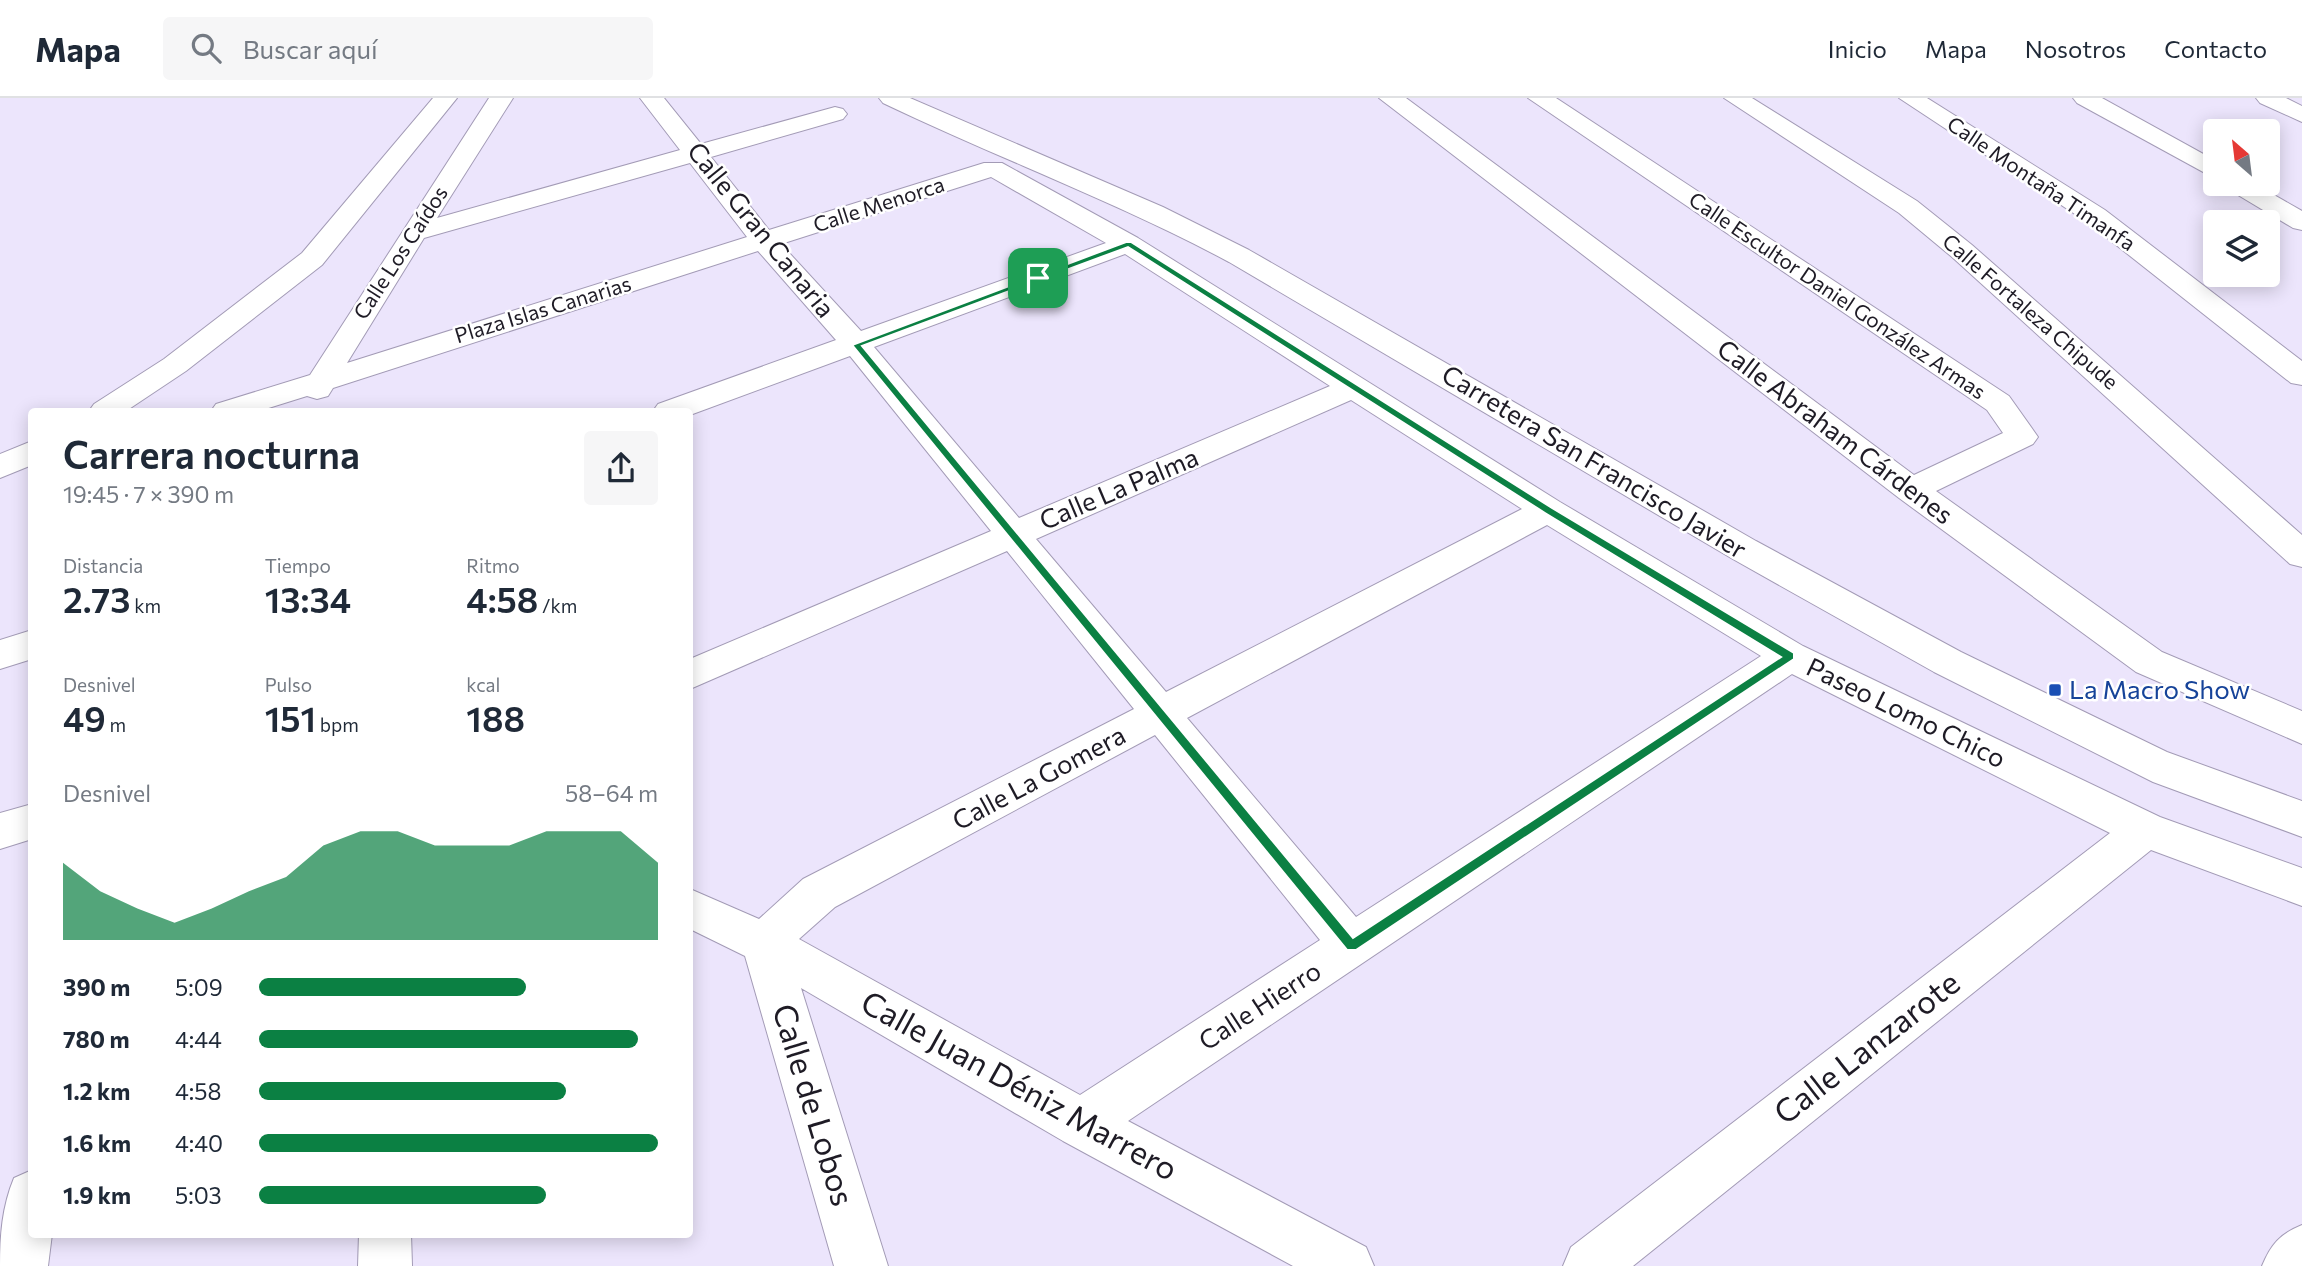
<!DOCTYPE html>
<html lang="es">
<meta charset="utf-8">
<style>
:root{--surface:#fff;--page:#f6f6f7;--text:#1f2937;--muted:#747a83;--line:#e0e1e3;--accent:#0b8043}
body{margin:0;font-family:Commissioner,sans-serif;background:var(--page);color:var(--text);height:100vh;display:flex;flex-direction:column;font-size:26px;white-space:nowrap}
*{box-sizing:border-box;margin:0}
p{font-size:23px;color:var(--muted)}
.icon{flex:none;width:38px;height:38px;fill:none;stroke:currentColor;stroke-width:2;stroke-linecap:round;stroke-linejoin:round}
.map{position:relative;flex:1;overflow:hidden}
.panel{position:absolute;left:28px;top:310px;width:665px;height:830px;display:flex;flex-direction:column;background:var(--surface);border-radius:7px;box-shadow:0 4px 18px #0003}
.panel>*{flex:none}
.needle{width:46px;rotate:332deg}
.tools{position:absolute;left:2203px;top:21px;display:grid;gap:14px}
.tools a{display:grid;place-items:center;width:77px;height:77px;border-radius:7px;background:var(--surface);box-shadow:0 4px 18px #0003;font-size:35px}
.pin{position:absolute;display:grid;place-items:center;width:60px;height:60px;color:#fff;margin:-30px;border-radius:14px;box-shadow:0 4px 10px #0006}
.round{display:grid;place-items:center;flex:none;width:74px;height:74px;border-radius:7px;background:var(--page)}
.summary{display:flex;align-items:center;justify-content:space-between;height:119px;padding:0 35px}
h1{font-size:38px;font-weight:600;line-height:52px}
.figures{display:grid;grid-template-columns:repeat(3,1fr);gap:10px;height:119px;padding:7px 35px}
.figures div{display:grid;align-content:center}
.figures b{font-size:35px;font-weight:600}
.figures small{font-size:19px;font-weight:400}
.figures p{font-size:19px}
.chart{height:196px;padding:14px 35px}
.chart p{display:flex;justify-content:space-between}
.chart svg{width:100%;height:126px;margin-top:7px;fill:var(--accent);opacity:.7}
ul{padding:0 35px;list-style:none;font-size:23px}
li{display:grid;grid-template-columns:112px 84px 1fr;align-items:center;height:52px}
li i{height:18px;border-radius:9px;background:var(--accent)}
header{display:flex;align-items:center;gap:42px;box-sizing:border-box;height:98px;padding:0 35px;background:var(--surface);border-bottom:2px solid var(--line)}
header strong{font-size:33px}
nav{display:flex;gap:38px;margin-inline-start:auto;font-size:24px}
.search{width:490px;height:63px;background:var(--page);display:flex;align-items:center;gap:18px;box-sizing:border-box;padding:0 24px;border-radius:7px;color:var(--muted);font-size:26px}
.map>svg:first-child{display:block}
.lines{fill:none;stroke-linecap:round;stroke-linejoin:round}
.minor-casing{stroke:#a39bb6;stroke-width:2}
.major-casing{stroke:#a39bb6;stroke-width:2}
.minor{fill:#fff;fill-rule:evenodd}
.major{fill:#fff;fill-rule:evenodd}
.route{fill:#0b8043;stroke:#fff;stroke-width:2;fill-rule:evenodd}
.transit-dot{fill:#1a4fb4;stroke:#fff;stroke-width:2.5}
.labels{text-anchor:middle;stroke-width:5;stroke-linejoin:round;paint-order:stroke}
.far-street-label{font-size:21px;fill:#1e1b25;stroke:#fff}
.street-label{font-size:26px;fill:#1e1b25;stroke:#fff}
.transit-label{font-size:26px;fill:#164399;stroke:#fff;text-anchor:start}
.near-street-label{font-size:32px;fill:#1e1b25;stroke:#fff}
</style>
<header>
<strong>Mapa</strong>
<div class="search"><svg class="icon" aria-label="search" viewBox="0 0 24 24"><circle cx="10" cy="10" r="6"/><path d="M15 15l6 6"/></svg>Buscar aquí</div>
<nav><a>Inicio</a><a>Mapa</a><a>Nosotros</a><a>Contacto</a></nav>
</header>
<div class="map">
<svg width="2302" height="1168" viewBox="0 0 2302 1168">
<rect width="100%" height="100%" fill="#ece5fc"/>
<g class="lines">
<defs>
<g id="minor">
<path d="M489,0H513L437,120L680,52L640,0H664L701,46L835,9L843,11L847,16L843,21L711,59L769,132L984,65H1002L1138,140L1560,404L1803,548L2160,719L2302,770V808L2151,752L1633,1168H1563L1571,1149L2110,735L1792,576L1128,1023L1366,1149L1374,1168H1293L1063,1043L801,890L888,1168H834L745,858L690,831V791L759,821L803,781L1134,611L1007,453L690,591V561L991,433L850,258L690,317V313H653L658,306L836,242L758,153L333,290L328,298L317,301L307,298L259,313H211L216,306L310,277ZM690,65L747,139L347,265L424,140ZM991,79L1106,145L861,233L781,146ZM1125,156L1330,288L1019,420L874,249ZM1351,302L1522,411L1166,594L1036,441ZM1547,427L1761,558L1356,819L1187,620ZM1155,637L1320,842L1080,997L799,841L835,809Z"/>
<polygon points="1379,0 1406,0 1914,377 2003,335 1987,312 1528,0 1556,0 2009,298 2038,339 2033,346 1936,393 2162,554 2302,613 2302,646 2136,574 1899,400"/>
<polygon points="1724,0 1752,0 1917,103 1972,147 2302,437 2302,469 2290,466 1952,159 1899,115"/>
<polygon points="1899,0 1927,0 2105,112 2302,263 2302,287 2291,285 2087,124"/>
<polygon points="2073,0 2102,0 2216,63 2216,81 2077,5"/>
<polygon points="2256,0 2286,0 2302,8 2302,24 2260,5"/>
<polygon points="2224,86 2255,86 2302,113 2302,132 2293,130 2228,91"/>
<polygon points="32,532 32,561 0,571 0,542"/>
<polygon points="32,706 32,741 0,751 0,715"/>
<path d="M32,1072V1136H52L48,1168H0C0,1137 2,1109 14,1080Z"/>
<path d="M2302,1127V1168H2262C2271,1146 2280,1136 2302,1127Z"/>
<polygon points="359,1136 411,1136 412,1168 358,1168"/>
</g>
<g id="major">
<polygon points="433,0 457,0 322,167 186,273 126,313 89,313 94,306 164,261 302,155"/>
<path d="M879,0H910L1163,109L1249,152L1756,443L1961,554L2167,654L2302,703V739L2153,684L1934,574L1731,460L1229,164C1117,104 998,60 883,5Z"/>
<polygon points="32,343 32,367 0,380 0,356"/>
</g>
</defs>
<!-- minor casing -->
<use href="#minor" class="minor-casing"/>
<!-- major casing -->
<use href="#major" class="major-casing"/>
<!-- minor -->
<use href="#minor" class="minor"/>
<!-- major -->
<use href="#major" class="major"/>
</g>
<!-- route -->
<path class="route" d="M1126,144H1131L1552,410L1794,555V561L1356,852H1347L852,247ZM1128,149L1545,415L1781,559L1353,840L862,248Z"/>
<!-- markers -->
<rect class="transit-dot" x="2048" y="585" width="14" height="14" rx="3.5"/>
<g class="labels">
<!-- far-street labels -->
<g class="far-street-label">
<text transform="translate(2041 86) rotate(34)" y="7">Calle Montaña Timanfa</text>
<text transform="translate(879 107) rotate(-18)" y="7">Calle Menorca</text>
<text transform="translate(401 155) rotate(-57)" y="7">Calle Los Caídos</text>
<text transform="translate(1837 198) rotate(34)" y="7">Calle Escultor Daniel González Armas</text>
<text transform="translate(543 212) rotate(-17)" y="7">Plaza Islas Canarias</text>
<text transform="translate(2030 214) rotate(41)" y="7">Calle Fortaleza Chipude</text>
</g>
<!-- street labels -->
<g class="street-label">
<text transform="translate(761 132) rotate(51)" y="9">Calle Gran Canaria</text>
<text transform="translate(1835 334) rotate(37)" y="9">Calle Abraham Cárdenes</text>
<text transform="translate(1594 364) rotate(31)" y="9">Carretera San Francisco Javier</text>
<text transform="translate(1119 391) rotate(-23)" y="9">Calle La Palma</text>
<text transform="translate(1906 615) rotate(26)" y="9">Paseo Lomo Chico</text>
<text transform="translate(1039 680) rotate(-28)" y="9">Calle La Gomera</text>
<text transform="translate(1260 908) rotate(-33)" y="9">Calle Hierro</text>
</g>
<!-- transit labels -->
<g class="transit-label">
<text x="2069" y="601">La Macro Show</text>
</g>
<!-- near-street labels -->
<g class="near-street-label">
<text transform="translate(1867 950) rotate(-38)" y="11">Calle Lanzarote</text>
<text transform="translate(1019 988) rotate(29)" y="11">Calle Juan Déniz Marrero</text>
<text transform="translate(813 1007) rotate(73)" y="11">Calle de Lobos</text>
</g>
</g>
</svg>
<div class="tools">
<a><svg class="needle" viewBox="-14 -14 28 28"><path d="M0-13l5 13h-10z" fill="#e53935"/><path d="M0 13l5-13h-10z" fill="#747a83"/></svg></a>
<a><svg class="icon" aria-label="layers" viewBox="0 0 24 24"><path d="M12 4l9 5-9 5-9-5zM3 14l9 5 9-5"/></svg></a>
</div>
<div class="pin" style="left:1038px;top:180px;background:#1e9e55"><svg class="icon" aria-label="arrive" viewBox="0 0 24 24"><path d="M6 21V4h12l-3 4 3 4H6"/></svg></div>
<section class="panel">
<div class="summary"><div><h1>Carrera nocturna</h1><p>19:45 · 7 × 390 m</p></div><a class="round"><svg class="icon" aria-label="share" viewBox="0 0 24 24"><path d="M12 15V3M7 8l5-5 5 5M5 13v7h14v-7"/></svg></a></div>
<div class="figures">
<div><p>Distancia</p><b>2.73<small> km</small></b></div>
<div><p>Tiempo</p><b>13:34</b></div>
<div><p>Ritmo</p><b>4:58<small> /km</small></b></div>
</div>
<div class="figures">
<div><p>Desnivel</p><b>49<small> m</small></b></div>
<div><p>Pulso</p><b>151<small> bpm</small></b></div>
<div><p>kcal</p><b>188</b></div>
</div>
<div class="chart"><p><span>Desnivel</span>58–64 m</p>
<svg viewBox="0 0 160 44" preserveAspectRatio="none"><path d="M0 44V17L10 27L20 33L30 38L40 33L50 27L60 22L70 11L80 6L90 6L100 11L110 11L120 11L130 6L140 6L150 6L160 17V44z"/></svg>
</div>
<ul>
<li><b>390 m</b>5:09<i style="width:67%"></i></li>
<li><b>780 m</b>4:44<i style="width:95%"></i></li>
<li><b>1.2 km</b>4:58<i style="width:77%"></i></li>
<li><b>1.6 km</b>4:40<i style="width:100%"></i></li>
<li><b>1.9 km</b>5:03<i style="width:72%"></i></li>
</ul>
</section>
</div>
